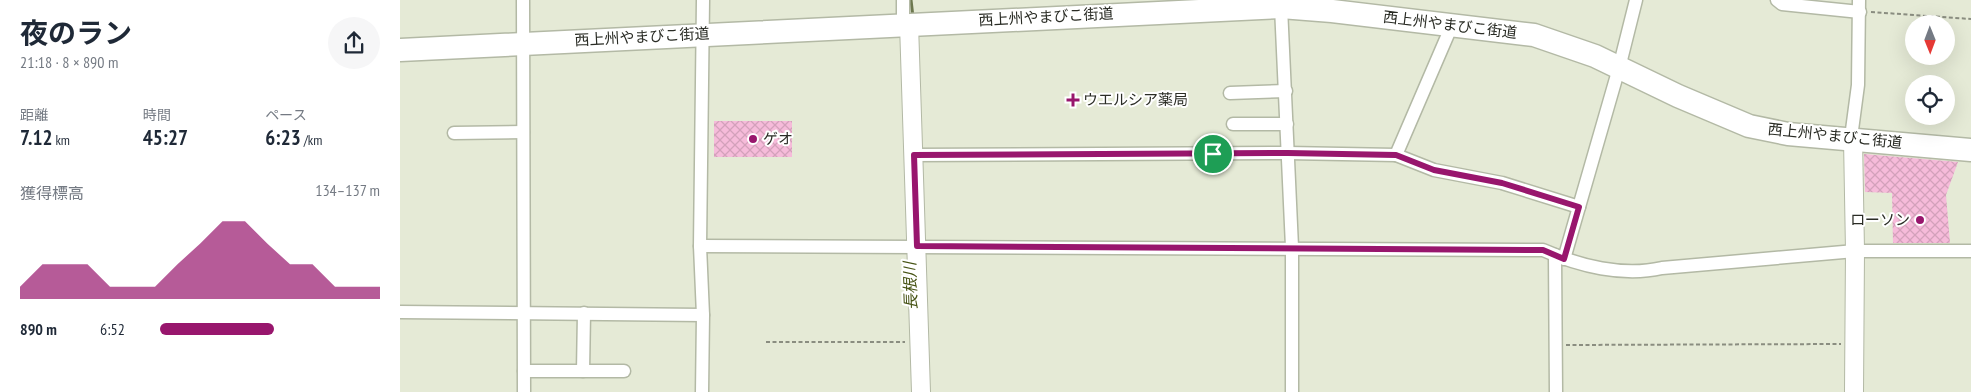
<!DOCTYPE html>
<html lang="ja">
<meta charset="utf-8">
<style>
:root{--surface:#fff;--page:#f6f6f7;--text:#1f2937;--muted:#747a83;--accent:#98166d}
body{margin:0;font-family:"PT Sans Narrow","Noto Sans JP",sans-serif;background:var(--page);color:var(--text);height:100vh;display:flex;flex-direction:column;font-size:19px;white-space:nowrap}
*{box-sizing:border-box;margin:0}
p{font-size:16px;color:var(--muted)}
.icon{flex:none;width:28px;height:28px;fill:none;stroke:currentColor;stroke-width:2;stroke-linecap:round;stroke-linejoin:round}
.map{position:relative;flex:1;overflow:hidden}
.details{display:flex;flex-direction:column;background:var(--surface);width:400px}
.details>*{flex:none}
.needle{width:32px;rotate:179deg}
.controls{position:absolute;left:1505px;top:15px;display:grid;gap:10px}
.controls a{display:grid;place-items:center;width:50px;height:50px;border-radius:50%;background:var(--surface);box-shadow:0 5px 20px #0002;font-size:25px}
.pin{position:absolute;display:grid;place-items:center;width:42px;height:42px;color:#fff;margin:-21px;border:2px solid #fff;border-radius:50%;box-shadow:0 1px 5px #0007}
.round{display:grid;place-items:center;flex:none;width:52px;height:52px;border-radius:26px;background:var(--page)}
.head{display:flex;align-items:center;justify-content:space-between;height:85px;padding:0 20px}
h1{font-size:28px;font-weight:700;line-height:38px}
.figures{display:grid;grid-template-columns:repeat(3,1fr);gap:8px;height:85px;padding:5px 20px}
.figures div{display:grid;align-content:center}
.figures b{font-size:21px;font-weight:700}
.figures small{font-size:14px;font-weight:400}
.figures p{font-size:14px}
.chart{height:140px;padding:10px 20px}
.chart p{display:flex;justify-content:space-between}
.chart svg{width:100%;height:90px;margin-top:5px;fill:var(--accent);opacity:.7}
ul{padding:0 20px;list-style:none;font-size:16px}
li{display:grid;grid-template-columns:80px 60px 1fr;align-items:center;height:38px}
li i{height:12px;border-radius:6px;background:var(--accent)}
main{display:flex;flex:1;min-height:0}
.map>svg:first-child{display:block}
.lines{fill:none;stroke-linecap:round;stroke-linejoin:round}
.stream{stroke:#6d784f;stroke-width:3}
.building{fill:url(#building-cross-hatch)}
.street-casing{stroke:#b3b9a5;stroke-width:15}
.secondary-casing{stroke:#b3b9a5;stroke-width:20}
.highway-casing{stroke:#b3b9a5;stroke-width:25}
.path{stroke:#8a8d80;stroke-width:2;stroke-dasharray:4 2.5;stroke-linecap:butt}
.street{stroke:#fff;stroke-width:12}
.secondary{stroke:#fff;stroke-width:18}
.highway{stroke:#fff;stroke-width:22}
.route-casing{stroke:#fff;stroke-width:10}
.route{stroke:#98166d;stroke-width:6}
.poi-dot{fill:#98166d;stroke:#fff;stroke-width:2}
.labels{text-anchor:middle;stroke-width:4;stroke-linejoin:round;paint-order:stroke}
.street-label{font-size:15px;fill:#2a2c25;stroke:#fff}
.poi-label{font-size:15px;fill:#2a2c25;stroke:#fff;text-anchor:start}
.water-label{font-size:16px;font-style:italic;fill:#475415;stroke:#fff}
</style>
<main>
<section class="details">
<div class="head"><div><h1>夜のラン</h1><p>21:18 · 8 × 890 m</p></div><a class="round"><svg class="icon" aria-label="share" viewBox="0 0 24 24"><path d="M12 15V3M7 8l5-5 5 5M5 13v7h14v-7"/></svg></a></div>
<div class="figures">
<div><p>距離</p><b>7.12<small> km</small></b></div>
<div><p>時間</p><b>45:27</b></div>
<div><p>ペース</p><b>6:23<small> /km</small></b></div>
</div>
<div class="chart"><p><span>獲得標高</span>134–137 m</p>
<svg viewBox="0 0 160 44" preserveAspectRatio="none"><path d="M0 44V38L10 27L20 27L30 27L40 38L50 38L60 38L70 27L80 17L90 6L100 6L110 17L120 27L130 27L140 38L150 38L160 38V44z"/></svg>
</div>
<ul>
<li><b>890 m</b>6:52<i style="width:52%"></i></li>
</ul>
</section>
<div class="map">
<svg width="1571" height="392" viewBox="0 0 1571 392">
<defs>
<pattern id="building-cross-hatch" width="8" height="8" patternUnits="userSpaceOnUse" patternTransform="scale(1.25)"><rect width="8" height="8" fill="#f6bbda"/><path d="M0 0l8 8M0 8l8-8" fill="none" stroke="#d3a1bb"/></pattern>
</defs>
<rect width="100%" height="100%" fill="#e5ead6"/>
<g class="lines">
<!-- stream -->
<polyline class="stream" points="511,0 513,17"/>
</g>
<!-- building -->
<g class="building">
<rect x="314" y="121" width="78" height="36"/>
<polygon points="1464,154 1558,162 1546,195 1550,243 1493,243 1492,193 1465,192"/>
</g>
<g class="lines">
<defs>
<g id="street">
<polyline points="123,0 124,392"/>
<polyline points="503,0 503,24"/>
<polyline points="1377,0 1382,4 1460,12"/>
<polyline points="881,7 892,247 892,392"/>
<polyline points="830,93 886,91"/>
<polyline points="833,124 887,124"/>
<polyline points="54,133 123,132"/>
<polyline points="1453,139 1452,130 1458,85 1459,0"/>
<polyline points="514,155 888,153 996,155 1034,170 1102,183 1179,207"/>
<polyline points="996,155 1052,25"/>
<path d="M300,246L1143,250C1179,266 1223,277 1262,268L1455,251H1571"/>
<polyline points="1155,255 1156,392"/>
<polyline points="1164,259 1219,68 1236,0"/>
<polyline points="0,312 303,315"/>
<polyline points="124,371 224,371"/>
<polyline points="183,371 184,313"/>
<polyline points="302,392 303,315 300,246 303,0"/>
</g>
<g id="secondary">
<polyline points="509,24 521,392"/>
<polyline points="1453,139 1455,251 1454,392"/>
</g>
<polyline id="highway" points="0,50 881,7 932,11 1134,35 1195,56 1278,96 1349,126 1388,134 1571,150"/>
</defs>
<!-- street casing -->
<use href="#street" class="street-casing"/>
<!-- secondary casing -->
<use href="#secondary" class="secondary-casing"/>
<!-- highway casing -->
<use href="#highway" class="highway-casing"/>
<!-- path -->
<g class="path">
<polyline points="1471,12 1571,19"/>
<polyline points="366,342 505,342"/>
<polyline points="1166,345 1441,344"/>
</g>
<!-- street -->
<use href="#street" class="street"/>
<!-- secondary -->
<use href="#secondary" class="secondary"/>
<!-- highway -->
<use href="#highway" class="highway"/>
</g>
<g class="lines">
<defs>
<polygon id="route" points="888,153 996,155 1034,170 1102,183 1179,207 1164,259 1143,250 517,246 514,155"/>
</defs>
<!-- route casing -->
<use href="#route" class="route-casing"/>
<!-- route -->
<use href="#route" class="route"/>
</g>
<!-- markers -->
<g class="poi-dot">
<path d="M670.5 92.5h5v5h5v5h-5v5h-5v-5h-5v-5h5z"/>
<circle cx="353" cy="139" r="5"/>
<circle cx="1520" cy="220" r="5"/>
</g>
<g class="labels">
<!-- street labels -->
<g class="street-label">
<text transform="translate(646 17) rotate(-3)" y="5">西上州やまびこ街道</text>
<text transform="translate(1050 25) rotate(7)" y="5">西上州やまびこ街道</text>
<text transform="translate(242 37) rotate(-3)" y="5">西上州やまびこ街道</text>
<text transform="translate(1435 136) rotate(6)" y="5">西上州やまびこ街道</text>
</g>
<!-- poi labels -->
<g class="poi-label">
<text x="683" y="105">ウエルシア薬局</text>
<text x="363" y="144">ゲオ</text>
<text x="1510" y="225" text-anchor="end">ローソン</text>
</g>
<!-- water labels -->
<g class="water-label">
<text transform="translate(510 286) rotate(-92)" y="6">長根川</text>
</g>
</g>
</svg>
<div class="controls">
<a><svg class="needle" viewBox="-14 -14 28 28"><path d="M0-13l5 13h-10z" fill="#e53935"/><path d="M0 13l5-13h-10z" fill="#747a83"/></svg></a>
<a><svg class="icon" aria-label="locate" viewBox="0 0 24 24"><circle cx="12" cy="12" r="6"/><path d="M12 2v4M12 18v4M2 12h4M18 12h4"/></svg></a>
</div>
<div class="pin" style="left:813px;top:154px;background:#1e9e55"><svg class="icon" aria-label="arrive" viewBox="0 0 24 24"><path d="M6 21V4h12l-3 4 3 4H6"/></svg></div>
</div>
</main>
